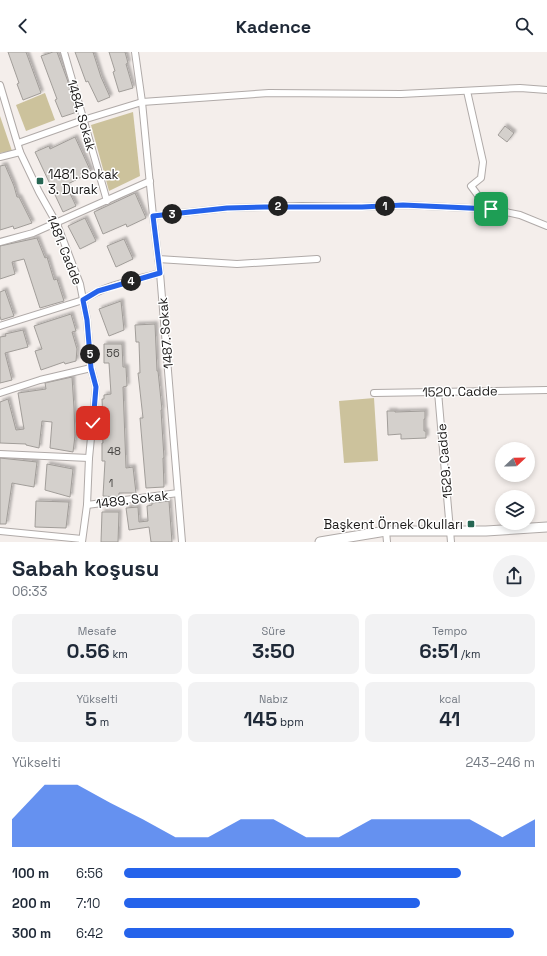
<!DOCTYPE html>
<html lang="tr">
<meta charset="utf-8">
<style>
:root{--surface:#fff;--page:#f2f2f3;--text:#1f2937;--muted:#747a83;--accent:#2563eb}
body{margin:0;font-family:"Space Grotesk",sans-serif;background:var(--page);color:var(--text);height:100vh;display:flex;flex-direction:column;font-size:15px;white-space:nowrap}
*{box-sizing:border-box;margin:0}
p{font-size:13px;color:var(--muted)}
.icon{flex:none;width:22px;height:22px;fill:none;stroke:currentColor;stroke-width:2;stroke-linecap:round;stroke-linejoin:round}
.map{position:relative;height:490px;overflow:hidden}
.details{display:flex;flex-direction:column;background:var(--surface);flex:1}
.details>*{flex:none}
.needle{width:26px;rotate:68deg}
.controls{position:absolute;left:495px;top:390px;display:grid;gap:8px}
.controls a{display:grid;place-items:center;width:40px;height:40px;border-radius:50%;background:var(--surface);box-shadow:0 2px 6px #0003;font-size:20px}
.pin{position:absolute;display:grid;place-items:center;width:34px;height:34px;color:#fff;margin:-17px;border-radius:8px;box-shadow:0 2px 6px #0006}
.km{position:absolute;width:20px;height:20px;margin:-10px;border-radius:50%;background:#222;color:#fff;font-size:11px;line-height:20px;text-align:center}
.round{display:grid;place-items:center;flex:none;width:42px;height:42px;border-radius:21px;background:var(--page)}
.overview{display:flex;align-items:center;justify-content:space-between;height:68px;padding:0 12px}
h1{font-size:22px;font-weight:600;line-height:30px}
.metrics{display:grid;grid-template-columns:repeat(3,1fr);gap:6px;height:68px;padding:4px 12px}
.metrics div{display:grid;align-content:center;border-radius:8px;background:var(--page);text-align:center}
.metrics b{font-size:20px;font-weight:600}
.metrics small{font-size:11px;font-weight:400}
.metrics p{font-size:11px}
.chart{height:112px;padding:8px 12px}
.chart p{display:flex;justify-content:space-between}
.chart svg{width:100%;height:72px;margin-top:4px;fill:var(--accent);opacity:.7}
ul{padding:0 12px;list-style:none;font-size:13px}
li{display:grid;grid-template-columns:64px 48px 1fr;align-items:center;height:30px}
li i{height:10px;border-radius:5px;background:var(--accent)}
header{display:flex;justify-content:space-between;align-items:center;height:52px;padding:0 12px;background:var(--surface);font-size:18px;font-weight:600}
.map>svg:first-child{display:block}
.green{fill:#ccc29c}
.building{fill:#d4d0cc;stroke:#a19d99;filter:url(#shadow)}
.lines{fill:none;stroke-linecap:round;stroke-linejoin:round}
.street-casing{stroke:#b0aaa8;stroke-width:8}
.secondary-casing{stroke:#b0aaa8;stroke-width:11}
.street{stroke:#fff;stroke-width:6}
.secondary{stroke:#fff;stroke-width:9}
.route-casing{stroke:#fff;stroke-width:8}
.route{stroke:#2563eb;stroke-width:5}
.poi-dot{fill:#266653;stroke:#fff;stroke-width:1.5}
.labels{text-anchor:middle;stroke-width:3;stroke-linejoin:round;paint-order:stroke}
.number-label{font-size:11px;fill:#494745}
.street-label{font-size:13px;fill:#1b1918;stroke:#fff}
.poi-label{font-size:13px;fill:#1b1918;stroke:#fff;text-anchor:start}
</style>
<header><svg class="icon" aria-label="back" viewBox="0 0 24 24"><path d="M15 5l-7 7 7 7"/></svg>Kadence<svg class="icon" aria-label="search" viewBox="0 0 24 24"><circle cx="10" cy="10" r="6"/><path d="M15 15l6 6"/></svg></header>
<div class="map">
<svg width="547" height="490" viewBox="0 0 547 490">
<defs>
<filter id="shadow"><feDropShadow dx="2.5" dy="-2.5" stdDeviation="1" flood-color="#0004"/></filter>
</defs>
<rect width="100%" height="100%" fill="#f4eeeb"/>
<!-- green -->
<g class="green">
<polygon points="45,41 55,68 26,79 16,53"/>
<polygon points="133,60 140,124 109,139 91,73"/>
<polygon points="0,64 12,99 0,101"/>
<polygon points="374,346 378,409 344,411 339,349"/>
</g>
<!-- building -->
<g class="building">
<polygon points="8,0 26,0 41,41 23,48 17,32 19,31"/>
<polygon points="53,0 57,0 67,27 70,36 69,37 77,60 62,65 55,48 57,47 41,4"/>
<polygon points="75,0 93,0 101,25 110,45 98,50 88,29 86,30"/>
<polygon points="109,0 125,0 128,11 126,12 133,36 119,40 113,20 115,19"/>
<polygon points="505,74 514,81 507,90 498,83"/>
<polygon points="75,85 91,120 66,133 76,154 63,160 35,100 49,94 50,97"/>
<polygon points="5,113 14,134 17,145 19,145 32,171 14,177 13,174 0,178 0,114"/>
<polygon points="135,141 146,166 127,175 126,172 103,182 94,160"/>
<polygon points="85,166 96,189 80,197 68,174"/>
<polygon points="37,186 45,206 47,205 54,228 57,227 64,249 40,256 24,207 12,210 15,222 0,227 0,194"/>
<polygon points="124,187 133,207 116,215 107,194"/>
<polygon points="5,238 14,264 1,268 0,264 0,240"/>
<polygon points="121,249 124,278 109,284 99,257"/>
<polygon points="71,262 76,279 72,280 77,297 76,309 65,312 64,310 41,318 35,299 42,297 34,274"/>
<polygon points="155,272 157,319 158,319 162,358 161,358 164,406 163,406 164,435 146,436 140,366 143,366 138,321 140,321 139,290 136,290 135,273"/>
<polygon points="23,278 28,295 5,301 12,328 0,331 0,285 6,284 5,282"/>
<polygon points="104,292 122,292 123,315 126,315 127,334 123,335 126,416 133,415 136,441 119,441 119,444 116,445 103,444 105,409 102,409 102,391 103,391 102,371 103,371 102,347 104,347 104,343 111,342 109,311 104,311"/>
<polygon points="72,325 74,356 75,384 73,400 50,396 52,370 42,369 39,396 26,393 26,392 0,391 0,350 8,347 16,378 24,377 18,341 46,337 45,331"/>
<polygon points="387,359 395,359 395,360 425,359 425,367 424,367 424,379 426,379 426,386 401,387 401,382 388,383"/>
<polygon points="0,406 37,410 34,435 12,431 6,472 0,472"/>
<polygon points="47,412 73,417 70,445 45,438"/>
<polygon points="36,449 69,450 66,476 35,475"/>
<polygon points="169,449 172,490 151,490 149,475 129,478 126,456 138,455 139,470 148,469 147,454 152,453 152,451"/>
<polygon points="102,460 119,460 118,490 101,490"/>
</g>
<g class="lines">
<defs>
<g id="street">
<polyline points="64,0 107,149"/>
<polyline points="135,0 142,50 153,164 160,221 182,490"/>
<polyline points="0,33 20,100 39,140 57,172 80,232 87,268 91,316 96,335 89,406 87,453 82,490"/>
<polyline points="467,39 483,110 481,126 471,134 488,157"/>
<polyline points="18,91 83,68 142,50 269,41 401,42 520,36 547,38"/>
<polyline points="0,105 20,100"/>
<polyline points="153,164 227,156 302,154 362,155 403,153 491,157 520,163 547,174"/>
<polyline points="0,190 33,181 150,129"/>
<polyline points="158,207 237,212 317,207"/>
<path d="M0,274L83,248C105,233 134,228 160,221"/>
<polyline points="438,340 451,490"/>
<polyline points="0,341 40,328 91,316"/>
<polyline points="374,341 547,338"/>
<polyline points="0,402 89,406"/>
<polyline points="87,453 178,441"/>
<polyline points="0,479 82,487"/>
<polyline points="386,479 387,490"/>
</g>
<polyline id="secondary" points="320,490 386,479 486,479 547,475"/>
</defs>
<!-- street casing -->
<use href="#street" class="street-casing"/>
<!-- secondary casing -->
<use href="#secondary" class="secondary-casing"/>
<!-- street -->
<use href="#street" class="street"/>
<!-- secondary -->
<use href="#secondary" class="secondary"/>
</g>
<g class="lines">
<defs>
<polyline id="route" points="93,371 96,335 91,316 87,268 83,248 98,239 160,221 153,164 227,156 265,155 362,155 403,153 491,157"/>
</defs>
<!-- route casing -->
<use href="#route" class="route-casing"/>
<!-- route -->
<use href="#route" class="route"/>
</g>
<!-- markers -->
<g class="poi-dot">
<rect x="36" y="125" width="8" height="8" rx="2"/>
<rect x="467" y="468" width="8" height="8" rx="2"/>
</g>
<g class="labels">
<!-- number labels -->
<g class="number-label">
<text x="113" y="305">56</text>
<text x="114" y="403">48</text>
<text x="111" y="435">1</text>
</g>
<!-- street labels -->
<g class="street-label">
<text transform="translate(82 63) rotate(74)" y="5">1484. Sokak</text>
<text transform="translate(65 198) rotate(68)" y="5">1481. Cadde</text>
<text transform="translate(165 281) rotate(-95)" y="5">1487. Sokak</text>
<text transform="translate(460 339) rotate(-1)" y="5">1520. Cadde</text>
<text transform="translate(444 409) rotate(-95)" y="5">1529. Cadde</text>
<text transform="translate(132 447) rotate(-7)" y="5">1489. Sokak</text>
</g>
<!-- poi labels -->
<g class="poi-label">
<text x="48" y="127">1481. Sokak<tspan x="48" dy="15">3. Durak</tspan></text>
<text x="463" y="477" text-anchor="end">Başkent Örnek Okulları</text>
</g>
</g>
</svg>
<div class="controls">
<a><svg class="needle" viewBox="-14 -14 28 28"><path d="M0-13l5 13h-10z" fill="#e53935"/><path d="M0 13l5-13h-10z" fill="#747a83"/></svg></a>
<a><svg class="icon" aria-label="layers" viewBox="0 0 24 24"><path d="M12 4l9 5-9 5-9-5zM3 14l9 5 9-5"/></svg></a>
</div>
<div class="pin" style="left:491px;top:157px;background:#1e9e55"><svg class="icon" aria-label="arrive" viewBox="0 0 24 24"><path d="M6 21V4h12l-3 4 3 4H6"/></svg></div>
<div class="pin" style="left:93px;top:371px;background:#d93025"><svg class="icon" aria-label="check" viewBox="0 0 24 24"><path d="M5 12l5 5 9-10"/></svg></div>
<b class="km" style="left:385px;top:154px">1</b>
<b class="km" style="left:278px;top:154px">2</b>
<b class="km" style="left:172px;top:162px">3</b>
<b class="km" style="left:131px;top:229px">4</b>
<b class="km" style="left:90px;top:302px">5</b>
</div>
<section class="details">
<div class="overview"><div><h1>Sabah koşusu</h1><p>06:33</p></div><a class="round"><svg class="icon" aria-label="share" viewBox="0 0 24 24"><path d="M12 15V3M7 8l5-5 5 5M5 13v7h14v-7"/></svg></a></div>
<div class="metrics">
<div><p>Mesafe</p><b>0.56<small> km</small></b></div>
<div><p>Süre</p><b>3:50</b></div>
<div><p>Tempo</p><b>6:51<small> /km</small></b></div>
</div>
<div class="metrics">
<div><p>Yükselti</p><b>5<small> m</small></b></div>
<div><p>Nabız</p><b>145<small> bpm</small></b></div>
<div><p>kcal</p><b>41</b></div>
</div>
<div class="chart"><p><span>Yükselti</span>243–246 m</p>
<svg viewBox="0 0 160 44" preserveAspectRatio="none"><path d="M0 44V27L10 6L20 6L30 17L40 27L50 38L60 38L70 27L80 27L90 38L100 38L110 27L120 27L130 27L140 27L150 38L160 27V44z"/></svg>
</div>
<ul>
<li><b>100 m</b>6:56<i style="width:82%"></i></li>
<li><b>200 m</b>7:10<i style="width:72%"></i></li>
<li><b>300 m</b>6:42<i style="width:95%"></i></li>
</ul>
</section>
